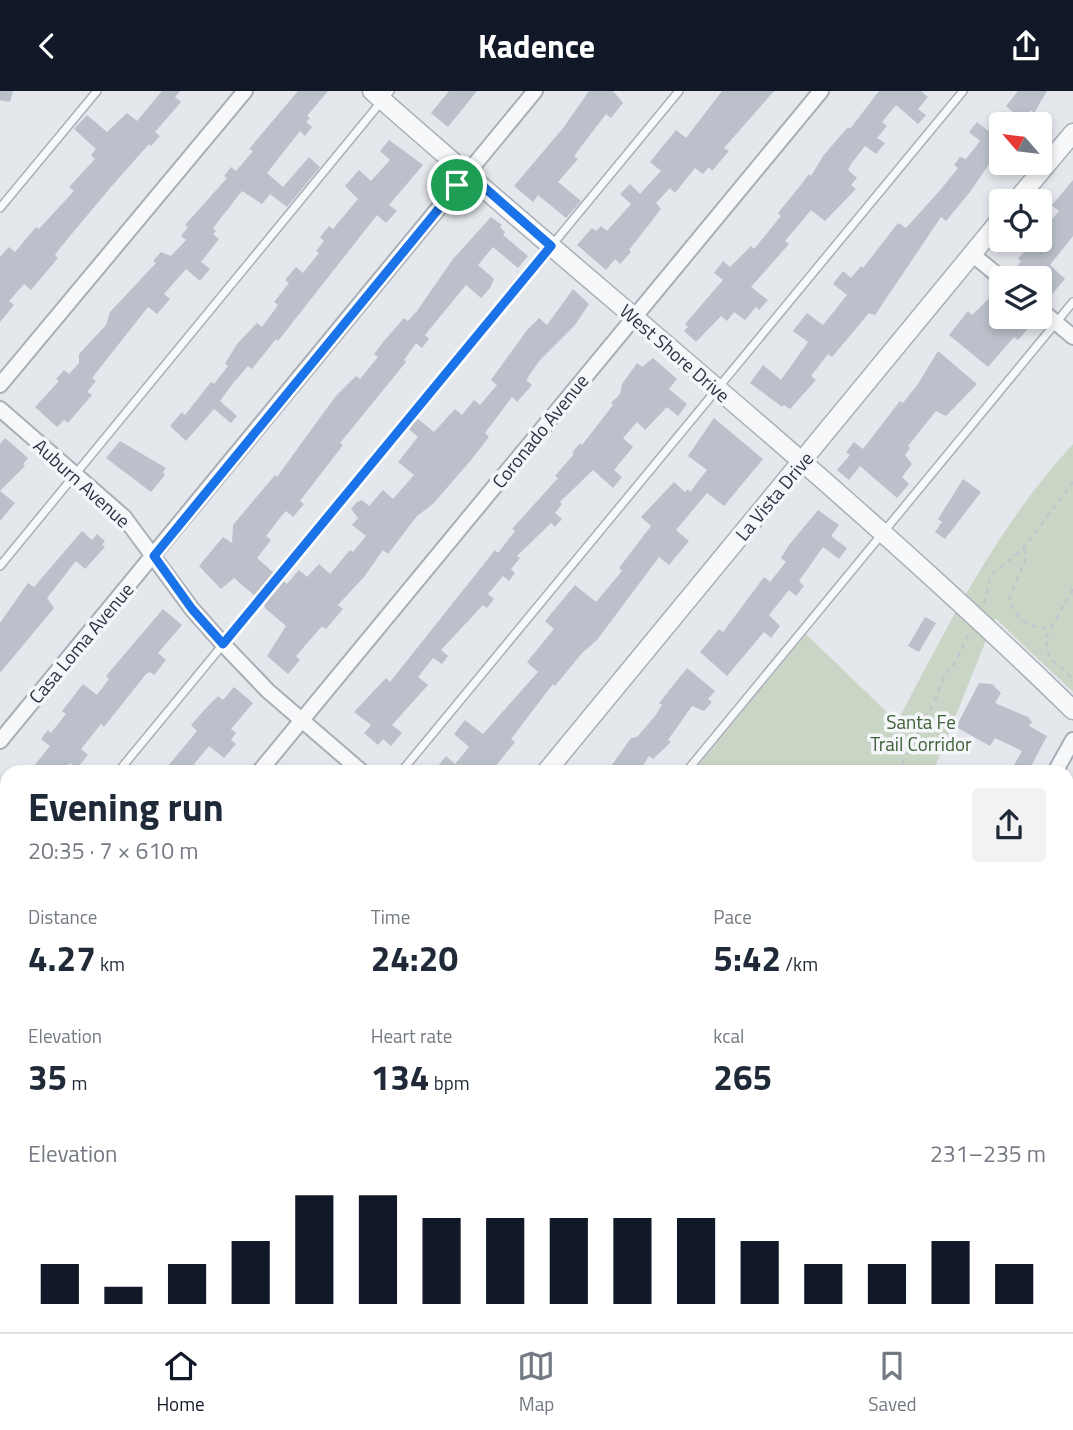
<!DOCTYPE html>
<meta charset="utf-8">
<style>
:root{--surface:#fff;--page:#f2f2f3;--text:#1f2937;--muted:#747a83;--line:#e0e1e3;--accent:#111827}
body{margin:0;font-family:"Titillium Web",sans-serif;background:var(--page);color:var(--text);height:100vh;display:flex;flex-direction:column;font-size:26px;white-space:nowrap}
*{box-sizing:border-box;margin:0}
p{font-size:23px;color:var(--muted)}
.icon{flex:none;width:38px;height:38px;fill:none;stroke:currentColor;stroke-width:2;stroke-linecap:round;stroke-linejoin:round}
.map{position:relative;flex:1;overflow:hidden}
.panel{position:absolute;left:0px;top:674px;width:1074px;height:569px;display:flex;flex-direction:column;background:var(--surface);border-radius:21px 21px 0 0;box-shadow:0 4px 10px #0003}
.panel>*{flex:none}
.needle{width:46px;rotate:298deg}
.controls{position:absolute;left:989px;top:21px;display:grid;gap:14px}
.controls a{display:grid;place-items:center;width:63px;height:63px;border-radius:7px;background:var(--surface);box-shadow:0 4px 10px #0003;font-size:35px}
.pin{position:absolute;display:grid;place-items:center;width:60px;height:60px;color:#fff;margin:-30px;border:4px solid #fff;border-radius:50%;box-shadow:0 2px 7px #0007}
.round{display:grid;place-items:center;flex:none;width:74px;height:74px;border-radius:7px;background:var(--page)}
.overview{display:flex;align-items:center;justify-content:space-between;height:119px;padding:0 28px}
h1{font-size:38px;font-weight:700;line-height:52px}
.metrics{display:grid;grid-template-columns:repeat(3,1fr);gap:10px;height:119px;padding:7px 28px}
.metrics div{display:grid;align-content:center}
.metrics b{font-size:35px;font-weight:700}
.metrics small{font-size:19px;font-weight:400}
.metrics p{font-size:19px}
.chart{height:196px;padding:14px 28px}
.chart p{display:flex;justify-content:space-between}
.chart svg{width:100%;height:126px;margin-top:7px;stroke:var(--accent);stroke-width:6}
header{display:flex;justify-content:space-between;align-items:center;height:91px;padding:0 28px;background:var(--accent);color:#fff;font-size:32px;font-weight:700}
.menu{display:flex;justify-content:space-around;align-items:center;height:98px;border-top:2px solid var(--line);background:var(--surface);font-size:19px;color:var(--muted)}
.menu a{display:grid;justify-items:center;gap:4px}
.menu .on{color:var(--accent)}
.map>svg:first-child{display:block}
.green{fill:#c9d6c5}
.building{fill:#bbc0ca}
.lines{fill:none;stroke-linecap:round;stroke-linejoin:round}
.service-casing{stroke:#a9aeb7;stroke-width:10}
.minor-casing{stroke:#a9aeb7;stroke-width:18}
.tertiary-casing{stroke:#a9aeb7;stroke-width:21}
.path{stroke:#c2c5cb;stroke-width:2.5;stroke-dasharray:5 5;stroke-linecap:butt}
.service{stroke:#f7f8fa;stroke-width:7}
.minor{stroke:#f7f8fa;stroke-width:14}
.tertiary{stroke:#f7f8fa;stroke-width:18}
.route-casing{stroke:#fff;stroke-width:14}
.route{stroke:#1a73e8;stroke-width:9}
.labels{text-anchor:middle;stroke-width:7;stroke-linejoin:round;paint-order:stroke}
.street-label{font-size:19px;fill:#2b3445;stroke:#f4f6f9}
.park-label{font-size:19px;fill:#3f6138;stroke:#f4f6f9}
</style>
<header><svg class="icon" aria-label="back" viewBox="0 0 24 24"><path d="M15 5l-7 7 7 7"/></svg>Kadence<svg class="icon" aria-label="share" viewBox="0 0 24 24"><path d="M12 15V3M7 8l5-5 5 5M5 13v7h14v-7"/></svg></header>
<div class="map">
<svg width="1073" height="1241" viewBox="0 0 1073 1241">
<rect width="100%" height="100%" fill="#e4e7ec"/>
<!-- green -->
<g class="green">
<path d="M1073,353V601L995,527L933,681H693L806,543L897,631C948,534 998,434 1073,353Z"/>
<polygon points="0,1076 7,1081 7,1236 824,1236 823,1241 0,1241"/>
</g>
<!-- building -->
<g class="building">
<polygon points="0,0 13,0 10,11 0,9"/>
<polygon points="162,0 180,0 175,6 181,11 155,41 160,45 151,55 149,53 110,97 60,157 55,164 58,167 31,199 24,193 9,210 14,214 0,231 0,166 9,156 15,161 36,136 39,138 74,100 69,96 95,68 91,64 96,58 74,38 87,24 107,41 127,22 137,30"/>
<polygon points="298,0 328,0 307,25 310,27 306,31 312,36 305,45 300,40 267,82 283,96 309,66 320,76 287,116 270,103 262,113 242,100 213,137 216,140 213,143 219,148 201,171 210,178 200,190 186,178 164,203 170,208 157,223 148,216 92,287 96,290 87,301 92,304 68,332 64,329 57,336 35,316 59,290 56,288 64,279 69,283 79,272 79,263 106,234 110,221 156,172 153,170 161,161 171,165 186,149 181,145 188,136 185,134 227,87 224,85 231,76 236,80 253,60 249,58"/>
<polygon points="449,0 477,0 448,36 431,22"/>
<polygon points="589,0 613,0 623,12 611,27 606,23 574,65 578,68 558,91 581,110 566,127 538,104 533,111 514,95 564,36"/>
<polygon points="722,0 774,0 724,57 729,60 712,80 709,76 703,83 695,77 675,102 670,97 656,112 661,118 629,159 631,161 620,173 615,168 606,179 577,154 592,137 596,140 601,135 607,140 631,113 620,103 630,93 640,103 661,80 650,71 676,39 686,47"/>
<polygon points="879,0 921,0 928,6 918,18 926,24 918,33 896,14 882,31 887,35 877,47 885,52 876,63 865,55 851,73 848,79 857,87 851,94 856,98 825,130 811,119 785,150 789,153 751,196 768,209 759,219 756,216 745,229 734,221 727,230 721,225 696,251 684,240 688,236 685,233 723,189 714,182 723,170 730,176 751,155 754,158 781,125 778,122 800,95 809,83 811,85 823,65 848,36 850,38"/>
<polygon points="1018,0 1047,0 1034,22 1031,19 1023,29 1006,15"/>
<polygon points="977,31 992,43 1001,31 1001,67 996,63 970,101 946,130 941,126 875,224 869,222 832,266 828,263 811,285 816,289 790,318 784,314 782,316 750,292 763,274 781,289 808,251 793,240 807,222 823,234 847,204 833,193 843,180 851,187 861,175 863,177 898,132 906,137 942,97 958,77 954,74 960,66 966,68 980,50 969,41"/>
<polygon points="389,49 423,74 389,114 397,120 386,132 377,124 278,250 276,248 252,278 248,275 234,291 220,310 237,325 231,332 214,318 186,350 170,335 182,321 185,324 211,291 214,293 228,275 225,273 237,253 257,232 262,236 278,214 274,211 289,192 285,189 296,176 303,182 319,162 316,160 324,150 320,146 329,135 333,138 358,108 345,95 359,79 371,90 390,69 380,60"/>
<polygon points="1073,89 1073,145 1050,174 1065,188 1048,208 1040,201 1040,187 1029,187 1016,177 1021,170 1018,168 1028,156 1031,159 1051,135 1048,133 1059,120 1052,114"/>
<polygon points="491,126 502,134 500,136 505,141 503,144 528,165 518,177 493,156 478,174 494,188 490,197 481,207 466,194 425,244 429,248 422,257 416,252 404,269 406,271 340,352 343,354 300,410 304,413 293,426 286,420 283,423 266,445 271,449 257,467 274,482 255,505 234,487 221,498 199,475 223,446 232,452 233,434 275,384 277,386 335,306 356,285 360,288 378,266 374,263 384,250 404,227 408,230 417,220 453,168"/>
<polygon points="1000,197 1001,226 1007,226 1014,232 1022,226 1030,226 1035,230 1018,249 1014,246 988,276 949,244 968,220 972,224"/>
<polygon points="573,198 589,213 575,234 540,269 526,289 532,294 517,311 512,306 485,342 489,346 471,369 433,413 417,425 388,463 383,459 364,486 338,514 343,518 326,538 322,535 296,565 300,569 288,583 267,565 286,535 265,517 264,513 284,490 287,493 299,479 307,486 319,473 330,483 350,459 353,461 366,445 352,434 358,427 351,418 357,411 362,409 369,415 383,399 393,408 414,384 398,371 418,346 409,338 417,327 434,341 455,318 462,324 474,309 480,314 497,294 491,289 527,239 539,227 547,234"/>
<polygon points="938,260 977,293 946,325 936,320 908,355 910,357 905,364 912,373 902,386 909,393 897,407 860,375 849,389 837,379 850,364 846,361 854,351 863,358 900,310 903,312 918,293"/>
<polygon points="653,267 677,288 669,298 687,313 678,325 667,316 645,339 637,331 623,347 633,356 614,379 622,386 613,397 593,379 560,411 562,413 555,422 562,428 555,436 551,432 517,465 520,467 511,478 515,482 509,490 503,485 488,503 494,508 487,517 483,514 441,559 448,565 442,573 433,567 418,586 428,594 392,634 402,642 391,655 383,648 378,654 364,642 371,634 354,621 386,587 390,591 495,459 498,462 515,440 512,438 558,387 555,385 574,363 572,362 580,352 582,354 613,314 611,312 620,303 622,293 637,272 642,276"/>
<polygon points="714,327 763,368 724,415 707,402 676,439 689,450 669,474 659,466 597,549 582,562 555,595 553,593 511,648 515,651 491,681 446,681 438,675 446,665 455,673 469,656 454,643 465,629 483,643 538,581 527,571 554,538 545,530 575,494 596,511 622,480 619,477 651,435 641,426 674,391 685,401 688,398 690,401 707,379 688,365"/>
<polygon points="5,347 28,367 23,373 25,375 0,400 15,412 0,430 0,353"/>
<polygon points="120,350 166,377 163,381 165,384 151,401 106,367"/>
<polygon points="963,388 981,401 945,448 935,441 942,431 938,428"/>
<polygon points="818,419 839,434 831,445 847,457 839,468 823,456 799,490 804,495 796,505 789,499 769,524 780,535 771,547 764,541 727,585 700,561 719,538 723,541 764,486 770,491 786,471 781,467 789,454"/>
<polygon points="82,440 92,449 97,443 105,450 102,454 105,456 85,478 76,470 47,507 54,517 0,582 0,532 28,492 34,496"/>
<polygon points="163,518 182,534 158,562 166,569 154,584 150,581 146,583 104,636 101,633 81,658 88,664 77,677 70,672 63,681 29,681 50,655 41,648 48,639 51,642 66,623 62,620 83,593 97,604 109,588 106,585"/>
<polygon points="925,526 936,532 919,561 908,555"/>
<polygon points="687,577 715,600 708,608 712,611 704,620 692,615 668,649 671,651 653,668 649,665 639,681 607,681 631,647 637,646 655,625 662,614 659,612"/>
<polygon points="979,592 992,593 1001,602 995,612 1028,626 1032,631 1029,635 1047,645 1028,681 1014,674 1022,660 995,647 990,655 956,636"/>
<polygon points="234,596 253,612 231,638 236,642 231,649 236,653 224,667 209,655 194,673 203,681 163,681 197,640 191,634 206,617 218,605 223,609"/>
</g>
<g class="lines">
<defs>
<g id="service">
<polyline points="0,117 97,0"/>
<polyline points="0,475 390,0"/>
<polyline points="118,681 679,0"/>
<polyline points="401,681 963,0"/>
<polyline points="686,681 1073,211"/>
<polyline points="0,825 7,816"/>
<polyline points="1068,970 1073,969"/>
</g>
<g id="minor">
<polyline points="972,163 1001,187"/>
<polyline points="1040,218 1073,246"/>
<polyline points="0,294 245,0"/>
<polyline points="0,318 124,426 192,518 223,553 268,600 362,681"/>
<polyline points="0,650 535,0"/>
<polyline points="259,681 821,0"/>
<polyline points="1055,681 1073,649"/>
<polyline points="1068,852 1073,850"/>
<polyline points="0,995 7,986"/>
<polyline points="0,1056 7,1061"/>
<polyline points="1068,1085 1073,1084"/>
<polyline points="960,1236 962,1241"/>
<polyline points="927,1241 928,1236"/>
</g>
<g id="tertiary">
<path d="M372,0C605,206 850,401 1073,619"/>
<polyline points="1016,110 1073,42"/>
<polyline points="546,681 1001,128"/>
<polyline points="81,1241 85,1236"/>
</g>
</defs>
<!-- service casing -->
<use href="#service" class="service-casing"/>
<!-- minor casing -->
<use href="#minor" class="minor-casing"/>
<!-- tertiary casing -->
<use href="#tertiary" class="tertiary-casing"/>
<!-- path -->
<g class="path">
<path d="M1023,458L1026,462V467L1009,508C1017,528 1026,535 1048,538"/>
<polyline points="1073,498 1046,546 1049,566 1073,588"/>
<polyline points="984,512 991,484 1023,458 1073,391"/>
<polyline points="898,681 934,611 945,583 956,570 970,540"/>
<polyline points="0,1235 21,1241"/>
<polyline points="652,1236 653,1241"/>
<polyline points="115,1241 118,1236"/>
<polyline points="775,1241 776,1236"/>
</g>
<!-- service -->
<use href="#service" class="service"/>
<!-- minor -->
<use href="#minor" class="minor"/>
<!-- tertiary -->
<use href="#tertiary" class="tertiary"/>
</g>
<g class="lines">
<defs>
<polygon id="route" points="468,82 551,155 223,553 192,518 154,465"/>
</defs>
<!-- route casing -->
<use href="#route" class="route-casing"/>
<!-- route -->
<use href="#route" class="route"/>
</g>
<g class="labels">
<!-- street labels -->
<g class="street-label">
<text transform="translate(675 262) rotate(41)" y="7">West Shore Drive</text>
<text transform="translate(540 340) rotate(-51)" y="7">Coronado Avenue</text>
<text transform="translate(82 392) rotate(42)" y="7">Auburn Avenue</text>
<text transform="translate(774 405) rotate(-50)" y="7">La Vista Drive</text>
<text transform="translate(81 552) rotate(-50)" y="7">Casa Loma Avenue</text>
</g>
<!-- park labels -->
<g class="park-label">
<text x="921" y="638">Santa Fe<tspan x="921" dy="22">Trail Corridor</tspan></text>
</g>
</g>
</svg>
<div class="controls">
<a><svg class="needle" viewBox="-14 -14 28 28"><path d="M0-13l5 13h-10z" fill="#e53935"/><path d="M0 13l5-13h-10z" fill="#747a83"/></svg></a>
<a><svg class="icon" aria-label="locate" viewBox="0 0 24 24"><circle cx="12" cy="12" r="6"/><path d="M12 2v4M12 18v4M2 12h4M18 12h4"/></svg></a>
<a><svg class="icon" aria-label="layers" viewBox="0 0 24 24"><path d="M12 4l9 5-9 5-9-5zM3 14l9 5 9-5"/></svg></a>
</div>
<div class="pin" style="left:457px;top:94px;background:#1e9e55"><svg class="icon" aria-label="arrive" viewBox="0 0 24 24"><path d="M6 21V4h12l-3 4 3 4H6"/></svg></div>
<section class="panel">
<div class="overview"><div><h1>Evening run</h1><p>20:35 · 7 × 610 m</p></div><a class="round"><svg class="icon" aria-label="share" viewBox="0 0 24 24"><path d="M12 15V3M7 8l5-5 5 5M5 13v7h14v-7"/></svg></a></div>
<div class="metrics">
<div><p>Distance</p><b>4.27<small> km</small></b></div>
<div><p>Time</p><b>24:20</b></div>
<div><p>Pace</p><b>5:42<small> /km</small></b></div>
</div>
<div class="metrics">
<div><p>Elevation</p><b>35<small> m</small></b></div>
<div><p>Heart rate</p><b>134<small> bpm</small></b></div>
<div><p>kcal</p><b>265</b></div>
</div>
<div class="chart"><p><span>Elevation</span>231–235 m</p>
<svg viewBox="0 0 160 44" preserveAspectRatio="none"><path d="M5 44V30M15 44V38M25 44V30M35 44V22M45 44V6M55 44V6M65 44V14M75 44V14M85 44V14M95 44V14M105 44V14M115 44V22M125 44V30M135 44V30M145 44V22M155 44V30"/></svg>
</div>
</section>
</div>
<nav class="menu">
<a class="on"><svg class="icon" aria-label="home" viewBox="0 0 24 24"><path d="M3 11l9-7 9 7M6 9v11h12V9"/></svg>Home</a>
<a><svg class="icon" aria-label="map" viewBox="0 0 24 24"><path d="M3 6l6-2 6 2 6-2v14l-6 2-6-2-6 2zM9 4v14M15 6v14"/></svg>Map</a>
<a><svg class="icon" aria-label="saved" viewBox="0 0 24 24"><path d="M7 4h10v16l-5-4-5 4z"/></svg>Saved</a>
</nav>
